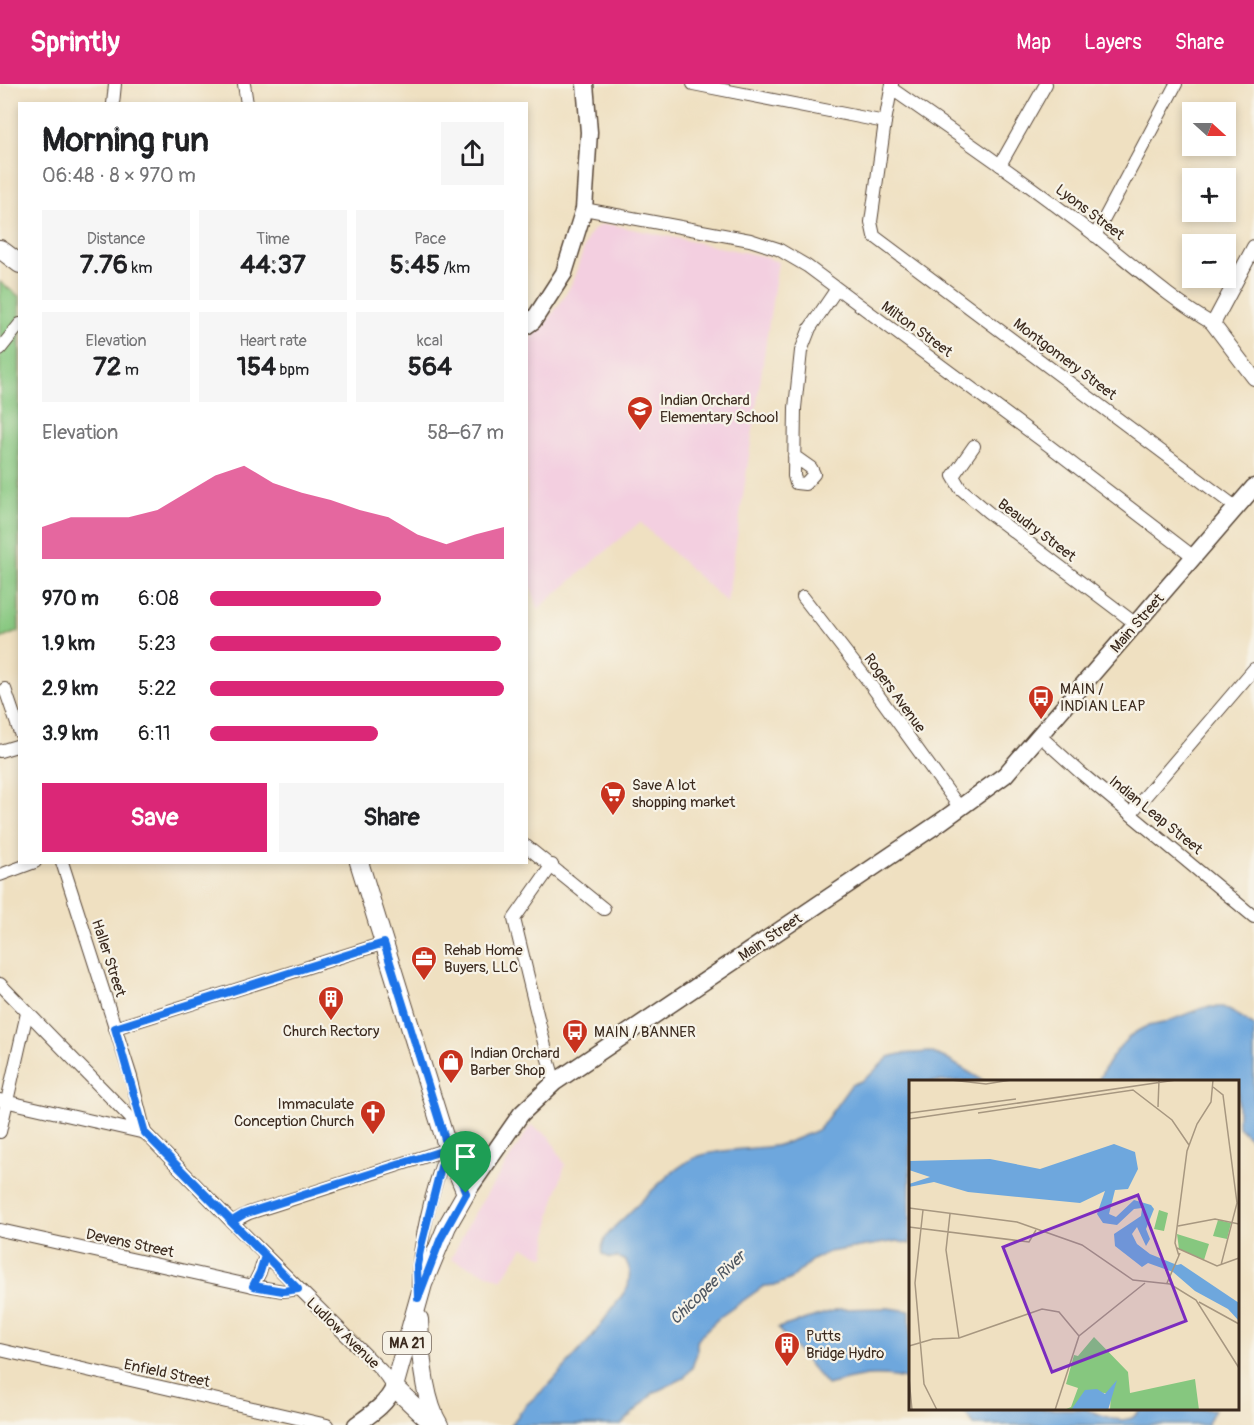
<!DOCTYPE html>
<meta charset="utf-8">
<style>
:root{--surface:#fff;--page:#f6f6f6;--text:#202124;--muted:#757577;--accent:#db2777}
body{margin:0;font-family:Pangolin,sans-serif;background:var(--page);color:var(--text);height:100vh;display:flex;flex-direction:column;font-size:22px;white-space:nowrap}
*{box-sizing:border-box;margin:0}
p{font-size:20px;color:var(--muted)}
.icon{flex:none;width:33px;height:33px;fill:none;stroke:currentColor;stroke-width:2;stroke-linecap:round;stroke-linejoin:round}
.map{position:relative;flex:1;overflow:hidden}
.side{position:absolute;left:18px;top:18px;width:510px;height:762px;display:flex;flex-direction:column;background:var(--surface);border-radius:0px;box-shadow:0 3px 9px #0003}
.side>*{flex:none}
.needle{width:39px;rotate:111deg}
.tools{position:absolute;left:1182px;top:18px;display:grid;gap:12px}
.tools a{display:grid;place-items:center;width:54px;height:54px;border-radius:0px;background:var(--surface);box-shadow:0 3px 9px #0003;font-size:30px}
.pin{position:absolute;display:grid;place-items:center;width:51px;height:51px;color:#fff;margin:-62px -26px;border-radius:50% 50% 50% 0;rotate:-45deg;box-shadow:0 0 6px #0007}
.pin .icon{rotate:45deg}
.round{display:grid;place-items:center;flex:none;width:63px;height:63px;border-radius:0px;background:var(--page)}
.headline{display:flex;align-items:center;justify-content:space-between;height:102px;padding:0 24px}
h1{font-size:33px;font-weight:800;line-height:45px}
.stats{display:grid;grid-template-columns:repeat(3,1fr);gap:9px;height:102px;padding:6px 24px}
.stats div{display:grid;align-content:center;border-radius:0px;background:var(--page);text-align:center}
.stats b{font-size:26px;font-weight:800}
.stats small{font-size:16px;font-weight:400}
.stats p{font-size:16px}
.chart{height:168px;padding:12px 24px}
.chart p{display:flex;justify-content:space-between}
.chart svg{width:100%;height:108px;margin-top:6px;fill:var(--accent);opacity:.7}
.primary-button{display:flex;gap:12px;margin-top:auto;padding:12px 24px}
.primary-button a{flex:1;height:69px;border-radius:0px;background:var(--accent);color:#fff;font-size:24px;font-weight:800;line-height:69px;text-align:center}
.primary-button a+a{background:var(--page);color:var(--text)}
ul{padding:0 24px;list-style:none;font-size:20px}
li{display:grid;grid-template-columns:96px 72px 1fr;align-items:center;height:45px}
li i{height:15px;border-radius:8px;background:var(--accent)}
header{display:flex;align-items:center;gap:36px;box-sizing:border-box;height:84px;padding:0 30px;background:var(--accent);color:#fff}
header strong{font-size:28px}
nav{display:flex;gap:33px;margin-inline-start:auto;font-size:21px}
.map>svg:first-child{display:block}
.built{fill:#f3cfe0}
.green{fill:#86c77f;stroke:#60784e;stroke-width:1.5}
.water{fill:#6ea7dd;stroke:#54687e;stroke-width:1.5}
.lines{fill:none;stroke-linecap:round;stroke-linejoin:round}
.minor-casing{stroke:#564536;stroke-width:14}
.tertiary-casing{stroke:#564536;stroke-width:16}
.secondary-casing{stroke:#564536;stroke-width:19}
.primary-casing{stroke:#564536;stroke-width:20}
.minor{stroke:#fff;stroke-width:12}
.tertiary{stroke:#fff;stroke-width:14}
.secondary{stroke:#fff;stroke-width:16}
.primary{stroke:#fff;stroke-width:18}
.route-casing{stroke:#fff;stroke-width:12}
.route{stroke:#1a73e8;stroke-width:8}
.labels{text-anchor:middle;stroke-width:4.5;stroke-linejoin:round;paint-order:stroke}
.shield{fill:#f7f3e8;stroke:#73665b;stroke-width:1.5}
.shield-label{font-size:14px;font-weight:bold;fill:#3b2a1e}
.street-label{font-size:15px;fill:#3b2a1e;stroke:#f7f3e8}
.poi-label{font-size:15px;fill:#3b2a1e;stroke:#f7f3e8;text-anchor:start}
.water-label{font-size:16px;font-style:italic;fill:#4d5661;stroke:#f7f3e8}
.inset-road{fill:none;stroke:#a79780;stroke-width:1.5}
.view{fill:#7b2cbf;fill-opacity:0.15;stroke:#7b2cbf;stroke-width:3}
.inset-edge{fill:none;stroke:#3b2a1e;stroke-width:3}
</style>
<header>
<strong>Sprintly</strong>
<nav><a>Map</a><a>Layers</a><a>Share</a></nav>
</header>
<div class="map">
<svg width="1254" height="1341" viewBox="0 0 1254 1341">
<rect width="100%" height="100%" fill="#f7f3e8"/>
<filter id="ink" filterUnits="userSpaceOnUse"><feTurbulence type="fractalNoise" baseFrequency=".0167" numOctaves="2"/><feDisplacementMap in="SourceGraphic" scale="12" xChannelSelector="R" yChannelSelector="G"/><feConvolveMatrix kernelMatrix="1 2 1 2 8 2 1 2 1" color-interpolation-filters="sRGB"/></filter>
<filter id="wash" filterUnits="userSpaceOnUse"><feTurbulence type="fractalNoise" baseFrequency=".008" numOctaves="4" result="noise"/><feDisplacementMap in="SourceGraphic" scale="24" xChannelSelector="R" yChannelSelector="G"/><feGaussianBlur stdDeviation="1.35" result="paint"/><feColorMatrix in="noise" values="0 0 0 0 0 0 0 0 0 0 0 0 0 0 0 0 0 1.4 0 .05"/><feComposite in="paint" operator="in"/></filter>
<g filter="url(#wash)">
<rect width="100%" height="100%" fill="#efe0c1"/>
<!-- built -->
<g class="built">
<polygon points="600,141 613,141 762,172 778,178 727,519 640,438 538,525 526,488 527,257 548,236 561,218 572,199 588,153 591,148"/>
<polygon points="531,1041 550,1053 565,1081 551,1128 545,1174 523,1163 502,1196 451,1175 472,1133"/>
</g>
<!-- green -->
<polygon class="green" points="0,198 20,213 19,547 0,555"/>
<!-- water -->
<g class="water">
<path d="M1207,923H1223L1241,933L1254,942V1058L1238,1043V998L1098,997C1108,977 1122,954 1143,944C1150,940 1159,941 1166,938C1180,933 1192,927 1207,923Z"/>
<path d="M930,968L945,974L984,997L910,998V1160L897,1157L829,1168L812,1176L791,1195L777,1201L764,1202L720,1233L701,1251L697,1258V1269L692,1284L684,1294L653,1309L621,1341H511L526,1321L548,1302L591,1254L628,1203L630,1186L626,1177L618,1173L610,1174L602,1170C600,1153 617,1141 628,1130C646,1113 676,1080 699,1072C721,1065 745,1065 767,1063C783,1062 800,1053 815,1047L821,1043L851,1001L861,997L871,990L889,973L900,970Z"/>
<path d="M888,1224L910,1227V1296C875,1288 861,1292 827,1301L778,1244L839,1225Z"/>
<polygon points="962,1325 1085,1325 1113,1335 1123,1336 1132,1334 1142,1325 1215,1325 1207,1341 974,1341"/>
</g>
</g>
<g filter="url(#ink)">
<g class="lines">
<defs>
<g id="minor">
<polyline points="244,0 247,20"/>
<polyline points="693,0 885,38"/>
<polyline points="892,0 885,38 871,138 874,152 1237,424"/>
<path d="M892,5C961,53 1030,101 1096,152C1134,182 1171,216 1213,240"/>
<polyline points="113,20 115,0"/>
<polyline points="1000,81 1046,0"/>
<polyline points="584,125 750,156 778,165 807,182 1048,361 1194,473"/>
<polyline points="1095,152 1176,0"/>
<polyline points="0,265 20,240"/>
<polyline points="974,362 953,392 960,404 988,428 1136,540"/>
<polyline points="794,372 811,384 814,390 805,400 796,399 794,392 795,324 801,267 810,244 836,206"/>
<polyline points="803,513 865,593 960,724"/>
<polyline points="5,605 20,649"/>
<polyline points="1040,652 1081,689 1254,833"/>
<polyline points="0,667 20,661"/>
<polyline points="1131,729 1254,585"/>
<polyline points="526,762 604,825"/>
<polyline points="552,781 514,835 548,975 555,998"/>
<polyline points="0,791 35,778"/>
<polyline points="0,900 232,1138 381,1286 394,1303"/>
<polyline points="115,944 384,859"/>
<polyline points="0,1016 145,1049 131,993 62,778"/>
<polyline points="0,1048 27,929"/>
<polyline points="232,1138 249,1129 448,1065"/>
<polyline points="0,1146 253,1202 260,1188 265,1172"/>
<polyline points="253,1202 283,1207 298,1205"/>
<path d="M418,1204C417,1164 432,1102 448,1065"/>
<polyline points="0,1266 327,1341"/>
</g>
<polyline id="tertiary" points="1254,163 1213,240 1254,294"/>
<g id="secondary">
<polyline points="526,242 533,237 564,189 584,125 589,48 585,0"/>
<polyline points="466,1109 521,1030 555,998 939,739 1005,691 1254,403"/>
<path d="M356,1341C371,1330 387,1320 394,1303"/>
</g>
<g id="primary">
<polyline points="0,165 20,180"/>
<polyline points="359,778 448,1065 466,1109 447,1142 423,1200 394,1303 434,1341"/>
<path d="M419,1235C420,1265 423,1315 439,1341"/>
</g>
</defs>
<!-- minor casing -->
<use href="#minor" class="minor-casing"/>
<!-- tertiary casing -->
<use href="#tertiary" class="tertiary-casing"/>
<!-- secondary casing -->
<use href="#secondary" class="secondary-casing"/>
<!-- primary casing -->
<use href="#primary" class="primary-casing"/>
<!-- minor -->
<use href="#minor" class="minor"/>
<!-- tertiary -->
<use href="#tertiary" class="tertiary"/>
<!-- secondary -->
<use href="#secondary" class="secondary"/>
<!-- primary -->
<use href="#primary" class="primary"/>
</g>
</g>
<g class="lines" filter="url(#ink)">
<defs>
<polyline id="route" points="466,1109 448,1065 244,1130 231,1138 265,1172 260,1188 253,1202 283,1207 298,1205 145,1049 115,944 384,859 448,1065 441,1083 421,1162 417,1181 418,1214 441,1154 466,1109"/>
</defs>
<!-- route casing -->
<use href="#route" class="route-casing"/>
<!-- route -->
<use href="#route" class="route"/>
</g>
<!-- icons -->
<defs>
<symbol id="school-pin" viewBox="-11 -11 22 30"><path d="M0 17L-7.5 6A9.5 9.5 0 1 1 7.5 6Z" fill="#c8321e" stroke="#f7f3e8"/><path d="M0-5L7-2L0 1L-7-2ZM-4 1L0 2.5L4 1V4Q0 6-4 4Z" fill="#fff"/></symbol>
<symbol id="bus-pin" viewBox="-11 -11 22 30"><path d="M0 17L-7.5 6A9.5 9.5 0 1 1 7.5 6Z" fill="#c8321e" stroke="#f7f3e8"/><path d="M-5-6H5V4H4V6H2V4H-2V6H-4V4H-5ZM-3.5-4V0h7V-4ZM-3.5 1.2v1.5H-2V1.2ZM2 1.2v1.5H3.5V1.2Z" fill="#fff"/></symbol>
<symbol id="supermarket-pin" viewBox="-11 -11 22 30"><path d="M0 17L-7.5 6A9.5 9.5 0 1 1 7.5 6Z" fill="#c8321e" stroke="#f7f3e8"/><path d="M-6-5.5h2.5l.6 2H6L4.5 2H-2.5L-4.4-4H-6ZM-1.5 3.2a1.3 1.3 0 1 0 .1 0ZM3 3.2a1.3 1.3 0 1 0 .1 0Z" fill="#fff"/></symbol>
<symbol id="office-pin" viewBox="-11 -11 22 30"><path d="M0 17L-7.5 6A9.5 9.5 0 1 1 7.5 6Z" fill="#c8321e" stroke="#f7f3e8"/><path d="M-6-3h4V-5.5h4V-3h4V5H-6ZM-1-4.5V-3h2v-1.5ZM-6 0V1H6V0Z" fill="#fff"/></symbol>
<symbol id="building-pin" viewBox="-11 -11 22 30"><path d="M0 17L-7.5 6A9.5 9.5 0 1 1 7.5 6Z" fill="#c8321e" stroke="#f7f3e8"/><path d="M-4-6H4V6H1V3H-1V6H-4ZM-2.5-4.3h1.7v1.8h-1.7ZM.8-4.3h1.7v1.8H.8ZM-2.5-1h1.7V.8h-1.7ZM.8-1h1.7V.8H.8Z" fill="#fff"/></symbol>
<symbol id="shop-pin" viewBox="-11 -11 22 30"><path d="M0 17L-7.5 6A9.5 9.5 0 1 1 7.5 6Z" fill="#c8321e" stroke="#f7f3e8"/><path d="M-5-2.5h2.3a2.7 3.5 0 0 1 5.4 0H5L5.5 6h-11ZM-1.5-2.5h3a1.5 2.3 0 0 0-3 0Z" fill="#fff"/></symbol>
<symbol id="church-pin" viewBox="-11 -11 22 30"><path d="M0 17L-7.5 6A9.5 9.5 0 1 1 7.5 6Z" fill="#c8321e" stroke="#f7f3e8"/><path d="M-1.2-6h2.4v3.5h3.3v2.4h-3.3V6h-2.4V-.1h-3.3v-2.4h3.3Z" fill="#fff"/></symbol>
</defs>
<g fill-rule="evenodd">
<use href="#school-pin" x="625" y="310" width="30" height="40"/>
<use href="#bus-pin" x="1026" y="599" width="30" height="40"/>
<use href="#supermarket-pin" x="598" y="695" width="30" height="40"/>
<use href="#office-pin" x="409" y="860" width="30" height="40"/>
<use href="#building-pin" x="316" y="900" width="30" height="40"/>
<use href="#bus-pin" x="560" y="933" width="30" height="40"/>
<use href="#shop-pin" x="436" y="963" width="30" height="40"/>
<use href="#church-pin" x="358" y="1014" width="30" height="40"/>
<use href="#building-pin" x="772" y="1246" width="30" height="40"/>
</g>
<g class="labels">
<!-- shield labels -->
<rect class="shield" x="383" y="1248" width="48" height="22" rx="4.5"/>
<g class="shield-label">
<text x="407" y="1264">MA 21</text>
</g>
<!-- street labels -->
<g class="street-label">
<text transform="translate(1090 128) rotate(37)" y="5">Lyons Street</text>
<text transform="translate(917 245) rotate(36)" y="5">Milton Street</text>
<text transform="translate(1065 275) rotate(37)" y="5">Montgomery Street</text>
<text transform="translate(1037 446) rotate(37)" y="5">Beaudry Street</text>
<text transform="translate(1137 539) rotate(-49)" y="5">Main Street</text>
<text transform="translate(895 609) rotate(54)" y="5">Rogers Avenue</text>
<text transform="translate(1156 731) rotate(39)" y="5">Indian Leap Street</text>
<text transform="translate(770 853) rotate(-34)" y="5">Main Street</text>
<text transform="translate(109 874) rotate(72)" y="5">Haller Street</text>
<text transform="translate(130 1159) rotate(12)" y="5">Devens Street</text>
<text transform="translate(343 1249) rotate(44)" y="5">Ludlow Avenue</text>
<text transform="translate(167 1289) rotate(12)" y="5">Enfield Street</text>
</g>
<!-- poi labels -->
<g class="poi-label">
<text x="660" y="321">Indian Orchard<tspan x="660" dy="17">Elementary School</tspan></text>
<text x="1060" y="610">MAIN /<tspan x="1060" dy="17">INDIAN LEAP</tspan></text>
<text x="632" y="706">Save A lot<tspan x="632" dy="17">shopping market</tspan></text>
<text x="444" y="871">Rehab Home<tspan x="444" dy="17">Buyers, LLC</tspan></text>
<text x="331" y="952" text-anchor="middle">Church Rectory</text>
<text x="594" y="953">MAIN / BANNER</text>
<text x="470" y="974">Indian Orchard<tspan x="470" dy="17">Barber Shop</tspan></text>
<text x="354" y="1025" text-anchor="end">Immaculate<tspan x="354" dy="17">Conception Church</tspan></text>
<text x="806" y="1257">Putts<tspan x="806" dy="17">Bridge Hydro</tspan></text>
</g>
<!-- water labels -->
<g class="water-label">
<text transform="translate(707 1203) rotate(-44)" y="6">Chicopee River</text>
</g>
</g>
<!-- overview -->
<g transform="translate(909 996)">
<rect width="330" height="330" fill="#efe0c1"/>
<path d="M250,130L259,133L255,151L245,149ZM309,140L322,143L318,159L304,156ZM268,154L300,164L295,180L270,169ZM185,257L219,292L221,313L286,299L290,330H201L202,314L181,311L167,330H155L162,327L169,308L157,304L165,275L169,276Z" fill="#86c77f"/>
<path d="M205,64L226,72L229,89L219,109L206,110L200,134L207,137L225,120L242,125L245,129L237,149L241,159L237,166L228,147L223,154L228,164L241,174L268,185L272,184L330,223V241L319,229L286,211L264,192L239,183L233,187L206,166L205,154L232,136L233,128L225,129L208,145L194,143L188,134L196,111L171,123L59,112L25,102L0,107V104L21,97L0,90V81L81,79L131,89ZM208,300L199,330H162L176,310L188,309L196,314Z" fill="#6ea7dd"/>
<path class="inset-road" d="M42,0L77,4L102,0M304,7L314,15L328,123L312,185M249,27L250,0M0,33L107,19M69,33L224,10L263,40L280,65M0,39L267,0M0,128L108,142L173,165L224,200L261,204L287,220L330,288M14,130L6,203L15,304L28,330M41,134L37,170L50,258M269,146L306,139L330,144M0,147L120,162L127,150M268,168L308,186L330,178M270,176L266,163L278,71L288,44L302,22L304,0M258,203L271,173M290,222L330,244M0,266L24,259L50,258L133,229L150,232L170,256M0,298L3,330M146,330L170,256L236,203"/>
<path class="view" d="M229,115L277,241L143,292L94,167Z"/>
<rect width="330" height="330" class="inset-edge"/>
</g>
</svg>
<div class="tools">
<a><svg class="needle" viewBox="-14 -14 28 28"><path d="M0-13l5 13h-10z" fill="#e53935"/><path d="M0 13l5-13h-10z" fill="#757577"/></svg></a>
<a>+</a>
<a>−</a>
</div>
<div class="pin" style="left:466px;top:1109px;background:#1e9e55"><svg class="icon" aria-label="arrive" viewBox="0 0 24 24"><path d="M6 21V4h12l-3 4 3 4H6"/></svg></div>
<section class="side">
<div class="headline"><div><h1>Morning run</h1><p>06:48 · 8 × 970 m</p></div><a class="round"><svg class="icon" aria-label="share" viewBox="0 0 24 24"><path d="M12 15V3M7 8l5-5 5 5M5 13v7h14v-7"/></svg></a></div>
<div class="stats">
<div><p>Distance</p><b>7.76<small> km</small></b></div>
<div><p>Time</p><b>44:37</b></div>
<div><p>Pace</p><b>5:45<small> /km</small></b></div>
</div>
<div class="stats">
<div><p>Elevation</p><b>72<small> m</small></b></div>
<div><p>Heart rate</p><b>154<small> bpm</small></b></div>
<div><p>kcal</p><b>564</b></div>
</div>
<div class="chart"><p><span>Elevation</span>58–67 m</p>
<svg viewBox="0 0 160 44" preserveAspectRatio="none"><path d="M0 44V31L10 27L20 27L30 27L40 24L50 17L60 10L70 6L80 13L90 17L100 20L110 24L120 27L130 34L140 38L150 34L160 31V44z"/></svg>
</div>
<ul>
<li><b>970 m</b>6:08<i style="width:58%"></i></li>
<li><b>1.9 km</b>5:23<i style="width:99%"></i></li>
<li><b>2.9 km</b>5:22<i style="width:100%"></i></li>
<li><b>3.9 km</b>6:11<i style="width:57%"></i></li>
</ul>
<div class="primary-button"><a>Save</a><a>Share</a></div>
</section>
</div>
